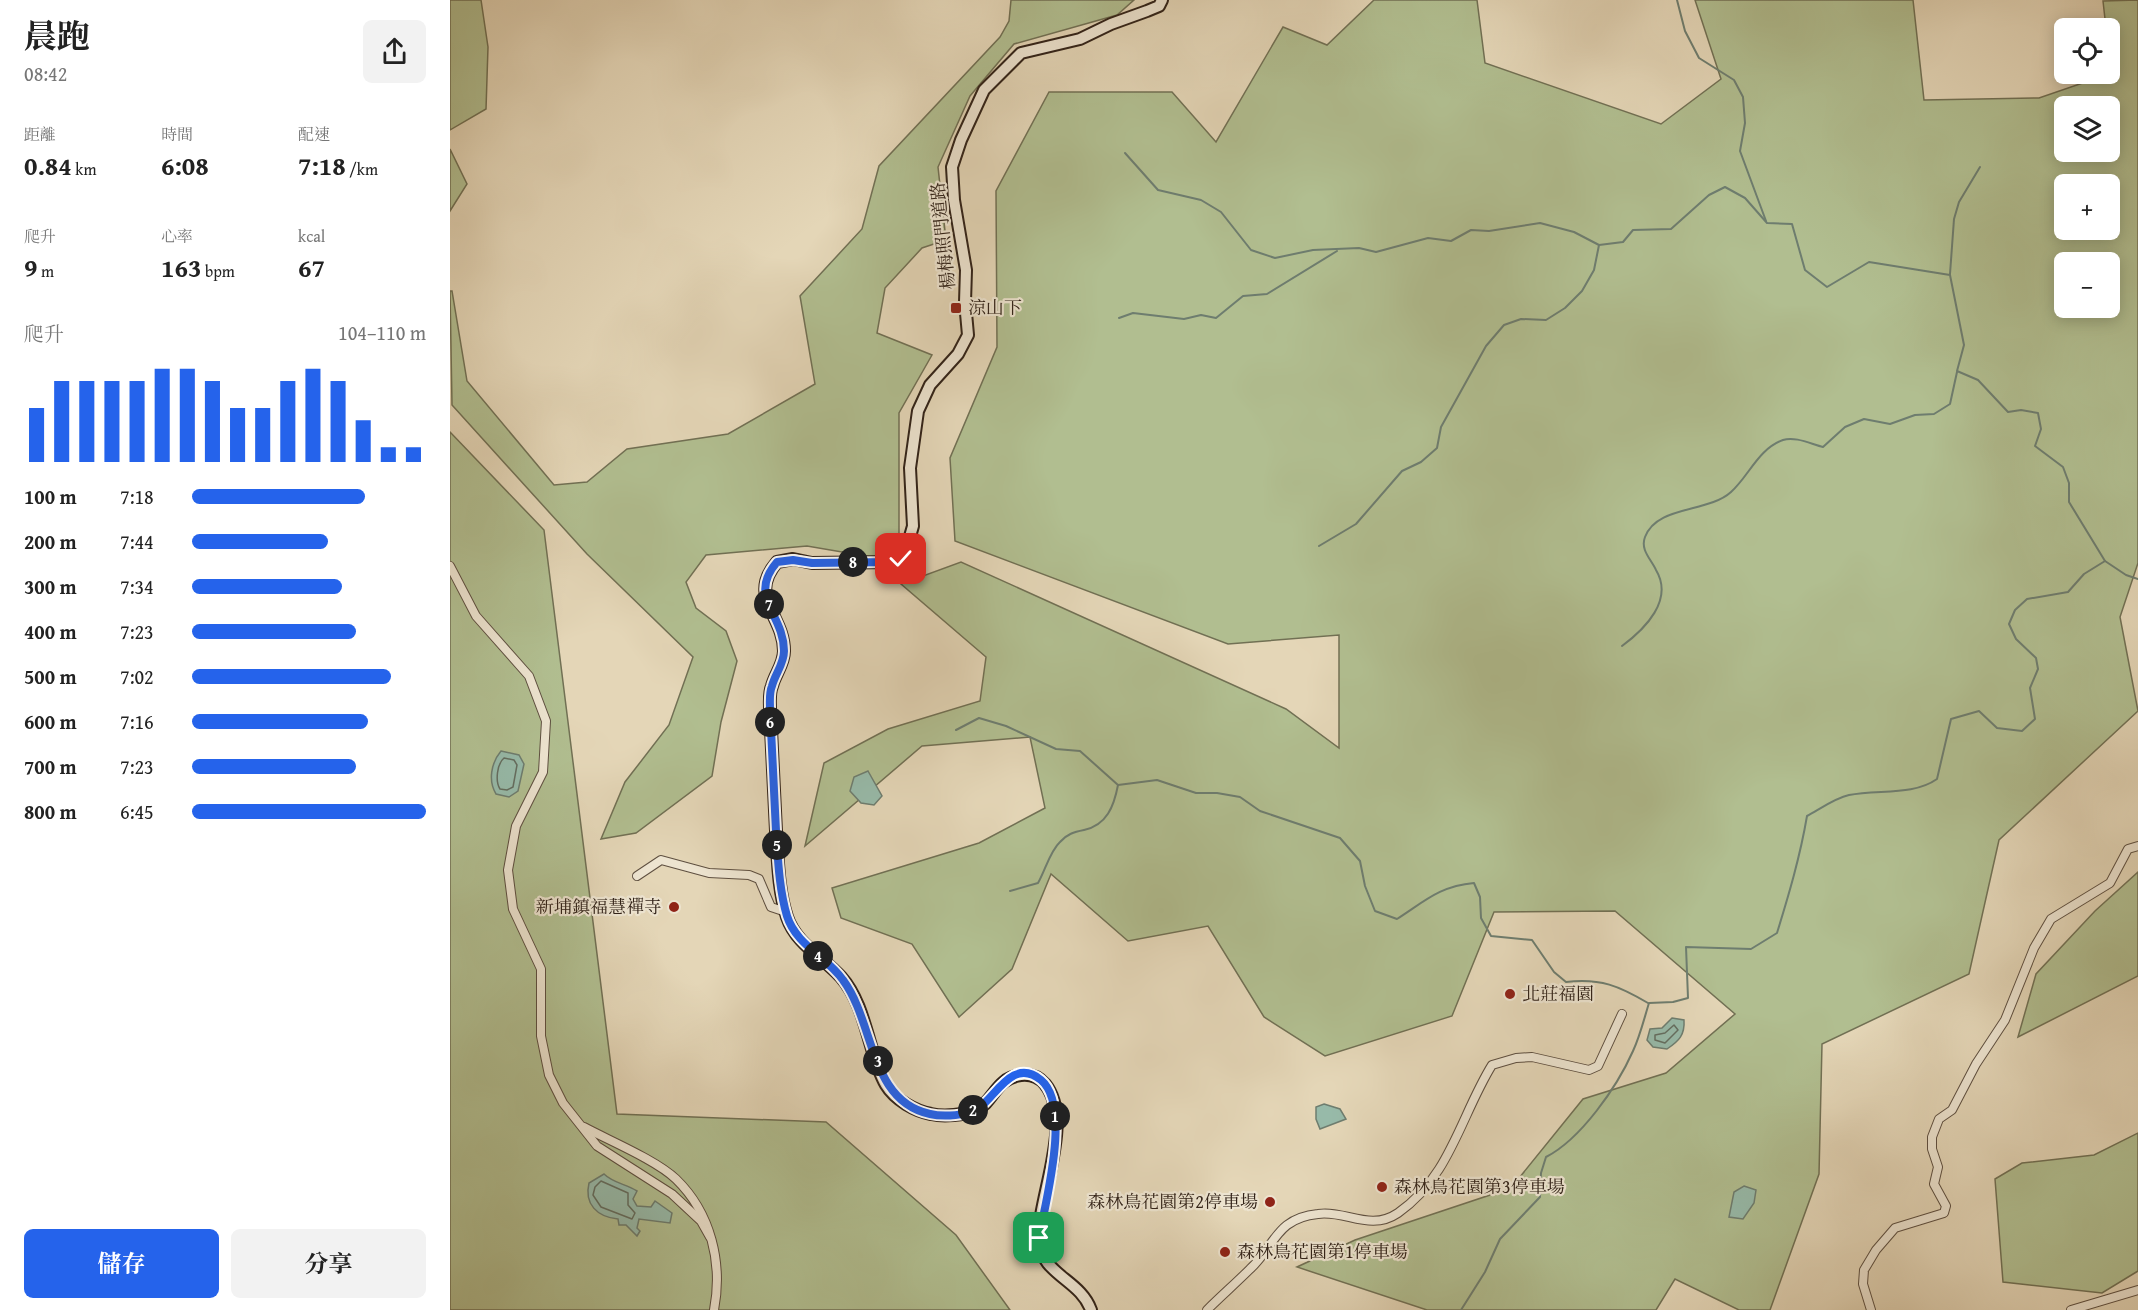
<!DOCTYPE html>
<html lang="zh-TW">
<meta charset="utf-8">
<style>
:root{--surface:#fff;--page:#f2f2f2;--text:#222;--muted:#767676;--accent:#2563eb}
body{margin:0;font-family:"Gentium Book Plus","Noto Serif TC",serif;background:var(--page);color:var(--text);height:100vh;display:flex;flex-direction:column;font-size:22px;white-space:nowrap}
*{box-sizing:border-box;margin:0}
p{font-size:20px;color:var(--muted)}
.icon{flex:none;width:33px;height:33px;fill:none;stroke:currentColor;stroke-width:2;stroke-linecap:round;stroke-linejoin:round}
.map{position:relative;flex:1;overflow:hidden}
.drawer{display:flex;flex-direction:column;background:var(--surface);width:450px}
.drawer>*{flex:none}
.buttons{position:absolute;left:1604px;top:18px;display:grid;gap:12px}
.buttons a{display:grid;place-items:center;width:66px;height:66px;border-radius:9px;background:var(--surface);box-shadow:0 3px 15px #0003;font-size:30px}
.pin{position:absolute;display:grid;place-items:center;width:51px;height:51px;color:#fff;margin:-26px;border-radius:12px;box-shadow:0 3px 9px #0006}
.km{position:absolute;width:30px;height:30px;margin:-15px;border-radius:50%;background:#222;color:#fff;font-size:16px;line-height:30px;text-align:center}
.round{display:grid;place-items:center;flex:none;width:63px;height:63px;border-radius:9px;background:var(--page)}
.headline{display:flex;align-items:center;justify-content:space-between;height:102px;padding:0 24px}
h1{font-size:33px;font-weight:700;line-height:45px}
.metrics{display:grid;grid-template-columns:repeat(3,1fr);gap:9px;height:102px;padding:6px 24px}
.metrics div{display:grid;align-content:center}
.metrics b{font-size:26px;font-weight:700}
.metrics small{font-size:16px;font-weight:400}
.metrics p{font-size:16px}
.chart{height:168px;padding:12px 24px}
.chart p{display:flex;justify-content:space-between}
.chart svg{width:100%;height:108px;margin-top:6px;stroke:var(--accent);stroke-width:6}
.button{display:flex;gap:12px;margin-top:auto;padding:12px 24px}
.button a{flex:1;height:69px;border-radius:9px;background:var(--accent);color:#fff;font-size:24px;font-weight:700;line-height:69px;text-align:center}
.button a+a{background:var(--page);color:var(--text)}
ul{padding:0 24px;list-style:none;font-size:20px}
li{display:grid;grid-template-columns:96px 72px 1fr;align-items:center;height:45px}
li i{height:15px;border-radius:8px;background:var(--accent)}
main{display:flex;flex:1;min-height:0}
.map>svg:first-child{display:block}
.green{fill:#b1be90;stroke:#717054;stroke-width:1.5;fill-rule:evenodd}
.water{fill:#97baa9;stroke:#6e7d6f;stroke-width:1.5}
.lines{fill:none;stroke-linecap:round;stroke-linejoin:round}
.shore{stroke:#646e60;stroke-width:1.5}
.stream{stroke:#6e7d6f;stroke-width:2}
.street-casing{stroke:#5e4f40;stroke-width:10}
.secondary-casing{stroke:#312218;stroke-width:14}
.street{stroke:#ede4d0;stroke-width:8}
.secondary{stroke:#ede4d0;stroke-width:10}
.route-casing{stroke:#fff;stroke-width:12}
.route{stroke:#2563eb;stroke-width:8}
.poi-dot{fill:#8f2418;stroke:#ede4d0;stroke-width:2}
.labels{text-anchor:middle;stroke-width:4.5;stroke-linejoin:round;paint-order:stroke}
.street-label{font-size:18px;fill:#312218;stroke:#ede4d0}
.poi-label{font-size:18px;fill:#312218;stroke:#ede4d0;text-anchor:start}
</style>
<main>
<section class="drawer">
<div class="headline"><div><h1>晨跑</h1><p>08:42</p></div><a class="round"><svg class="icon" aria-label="share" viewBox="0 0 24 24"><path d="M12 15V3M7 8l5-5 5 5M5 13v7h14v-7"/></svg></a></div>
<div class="metrics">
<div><p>距離</p><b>0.84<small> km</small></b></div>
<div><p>時間</p><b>6:08</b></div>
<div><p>配速</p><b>7:18<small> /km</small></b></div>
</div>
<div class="metrics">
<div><p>爬升</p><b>9<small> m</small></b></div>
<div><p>心率</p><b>163<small> bpm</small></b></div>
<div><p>kcal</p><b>67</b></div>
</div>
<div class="chart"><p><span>爬升</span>104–110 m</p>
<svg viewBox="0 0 160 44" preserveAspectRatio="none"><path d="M5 44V22M15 44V11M25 44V11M35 44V11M45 44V11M55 44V6M65 44V6M75 44V11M85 44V22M95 44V22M105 44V11M115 44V6M125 44V11M135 44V27M145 44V38M155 44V38"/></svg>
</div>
<ul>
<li><b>100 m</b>7:18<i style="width:74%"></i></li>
<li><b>200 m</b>7:44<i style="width:58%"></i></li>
<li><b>300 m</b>7:34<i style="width:64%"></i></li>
<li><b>400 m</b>7:23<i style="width:70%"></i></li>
<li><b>500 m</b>7:02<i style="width:85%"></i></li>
<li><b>600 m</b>7:16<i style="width:75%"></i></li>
<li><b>700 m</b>7:23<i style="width:70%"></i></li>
<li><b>800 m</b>6:45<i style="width:100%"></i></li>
</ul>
<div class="button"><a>儲存</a><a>分享</a></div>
</section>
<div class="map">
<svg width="1688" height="1310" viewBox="0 0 1688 1310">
<rect width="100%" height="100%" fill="#e4d6b7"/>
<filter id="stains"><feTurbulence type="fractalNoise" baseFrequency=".00333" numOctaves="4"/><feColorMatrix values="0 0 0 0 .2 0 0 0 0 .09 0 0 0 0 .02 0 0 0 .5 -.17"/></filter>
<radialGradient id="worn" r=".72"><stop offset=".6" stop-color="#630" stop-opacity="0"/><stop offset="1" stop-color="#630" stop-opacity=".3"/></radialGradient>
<!-- green -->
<g class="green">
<polygon points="0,0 31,0 38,47 36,109 0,130"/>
<polygon points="561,0 684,0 667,15 564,44 520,96 488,167 496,240 472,248 435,288 427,333 482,355 449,413 449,536 427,558 357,546 256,555 236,582 246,608 276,631 287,661 271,722 262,776 186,833 151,839 175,782 219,725 243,657 137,554 2,405 0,291 2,291 17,381 104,485 137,482 177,449 278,434 365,384 350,296 412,229 429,166 550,37 559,21"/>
<path d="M924,0H1027L1035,63L1211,124L1271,79L1245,0H1463L1474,100L1589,98L1659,74V28H1656L1653,1L1688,0V563L1670,617L1688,711L1549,840L1519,974L1372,1044L1369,1174L1320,1310H1289L1225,1279L1206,1310H977L847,1267L905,1240L1061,1188L1133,1099L1216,1073L1285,1014L1165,911L1044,912L1002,1016L875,1056L814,1017L758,926L678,941L601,874L562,969L509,1017L462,944L391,918L382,888L529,843L595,808L580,737L472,746L355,846L374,763L438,729L530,701L536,657L451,584L511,562L836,709L889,748V635L778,644L505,541L500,458L547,347L546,191L599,92H722L766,142L833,27L877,45ZM1614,106H1659V152H1614ZM1614,184H1659V230H1614ZM1614,262H1659V308H1614Z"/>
<polygon points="0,149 17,184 0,211"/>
<polygon points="0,432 94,530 167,1114 376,1122 506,1235 560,1310 0,1310"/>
<polygon points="1688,872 1688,976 1568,1037 1586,974 1645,911"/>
<polygon points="1688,1133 1688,1271 1652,1293 1553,1282 1545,1179 1572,1163 1644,1155"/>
</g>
<!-- water -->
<g class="water">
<path d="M51,751L69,755L74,764L68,791L59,797L46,794C38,781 41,763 51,751Z"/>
<polygon points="418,771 432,796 424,805 411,803 400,791 404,777"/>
<path d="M1222,1018L1234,1020C1235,1035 1229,1041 1217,1049L1203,1047L1197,1040L1200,1029L1212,1028Z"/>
<polygon points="874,1104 890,1109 896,1119 870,1129 866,1119 866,1107"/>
<path d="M154,1174C163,1183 176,1184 187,1191L183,1199L187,1206L201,1207L205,1201L222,1213L220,1223L189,1219L187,1228L190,1231L187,1236L176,1225H169L168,1219C147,1217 134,1204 139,1183Z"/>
<polygon points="1294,1186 1306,1190 1304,1203 1293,1219 1279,1217 1284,1192"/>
</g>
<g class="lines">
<!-- shore -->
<g class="shore">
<path d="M54,758L64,760L67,765L63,787L57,790L50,789C45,781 47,764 54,758Z"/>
<polygon points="1224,1025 1228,1030 1215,1043 1205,1040 1205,1035 1215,1033"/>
<polygon points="151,1181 178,1193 178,1205 185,1213 182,1219 151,1207 143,1195 145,1187"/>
</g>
<!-- stream -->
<g class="stream">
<polyline points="1227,0 1235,31 1249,58 1284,80 1293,97 1295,123 1290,151 1316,221"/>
<polyline points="675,153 708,190 751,200 771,212 801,250 825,258 863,250 909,248 926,252 978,238 1001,241 1021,230 1039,231 1090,223 1124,232 1149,245 1173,242 1183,230 1221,229 1259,195 1275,187 1295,198 1317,223 1342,224 1355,270 1377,287 1419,262 1500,275 1514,345 1507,371 1528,380 1558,412 1571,410 1588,413 1591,429 1585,446 1613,467 1619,483 1619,502 1655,561"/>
<polyline points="1500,274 1504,219 1509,202 1530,167"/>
<polyline points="669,318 683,313 734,319 751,315 766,318 793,296 817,294 887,251"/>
<polyline points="869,546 906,524 952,471 971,462 987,448 991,427 1036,346 1054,325 1071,319 1096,320 1115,308 1132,291 1144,270 1149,245"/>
<path d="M1172,646C1195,629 1224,600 1206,570C1201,559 1190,550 1195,537C1207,505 1258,513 1281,492C1299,476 1308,449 1333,440C1345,436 1361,444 1373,447L1395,427L1414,419L1440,424L1465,415L1484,414L1500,404L1507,372"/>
<path d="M506,730L529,718L556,726L606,749L630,751L668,785L707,780L746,793H767L790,797L810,811L890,838L910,861L915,886L925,911L947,919C975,901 990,886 1024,883L1030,897L1031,918L1041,936L1082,940L1104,972L1116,982C1151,978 1169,986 1198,1003"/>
<path d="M560,891L588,883C595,871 600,851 610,842C617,834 624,832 634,830C657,825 664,806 668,785"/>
<path d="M1011,1310L1035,1272L1050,1239L1090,1197L1091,1173L1096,1157C1131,1139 1167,1087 1183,1051C1190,1036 1194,1019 1199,1003L1223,1002L1238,998L1236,947L1301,949L1327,933C1339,894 1350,857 1357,816C1370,809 1385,798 1399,795C1428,789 1463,796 1487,779L1501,719L1529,711L1547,728L1572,731L1585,719L1580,688L1588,669L1586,658L1566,639L1559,624L1565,610L1577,599L1618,592L1634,574L1655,561L1676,575L1688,579"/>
</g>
<defs>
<g id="street">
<polyline points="0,566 26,616 79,676 96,721 93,772 66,826 58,870 63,909 91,969 91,1036 99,1075 113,1103 147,1146 222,1194 251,1221 260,1237"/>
<polyline points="187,876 211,860 259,873 299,875 309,879 321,907 336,912"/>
<path d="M134,1127C160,1141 206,1160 226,1179C261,1213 273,1263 264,1310"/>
<path d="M757,1310C771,1296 786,1283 800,1269C825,1246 826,1218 868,1214C896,1210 920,1232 948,1213C1000,1177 1011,1115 1042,1065L1066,1058L1082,1057L1139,1070L1148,1066L1172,1014"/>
<polyline points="1421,1310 1413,1284 1414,1270 1426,1250 1445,1228 1494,1213 1496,1206 1484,1184 1488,1167 1482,1149 1482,1137 1489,1119 1502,1110 1526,1064 1555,1020 1584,948 1601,919 1660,883 1678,849 1688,846"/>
<polyline points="1621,1310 1688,1290"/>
</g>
<path id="secondary" d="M641,1310C630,1279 591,1275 589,1240C587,1199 625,1121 595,1084C589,1077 580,1074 571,1075C545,1078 544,1102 526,1110C514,1115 494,1117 481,1114C465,1111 445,1100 436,1085C418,1054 417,1006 391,977C373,957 346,944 337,917C328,890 328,859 326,831C324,791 322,750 320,709C320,701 319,693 322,686C325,674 334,664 334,651C334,615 297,597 327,562L343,559L362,563L442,562L451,559L455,554L463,526L460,468L468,411L480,385L508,354L518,335L515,302L516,270L504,200L502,167L511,140L534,90L571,53L630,39L661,24L697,11L709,6L712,0"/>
</defs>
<!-- street casing -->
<use href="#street" class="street-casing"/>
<!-- secondary casing -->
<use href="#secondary" class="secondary-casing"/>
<!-- street -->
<use href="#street" class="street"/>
<!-- secondary -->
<use href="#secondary" class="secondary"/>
</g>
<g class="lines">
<defs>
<path id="route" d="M451,559L442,562L362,563L343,560L327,562C297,597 334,614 334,651C334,664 325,674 322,686C319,693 320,701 320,709C322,750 324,790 326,831C328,859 329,889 337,916C346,945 377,957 393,980C425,1023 419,1101 480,1114C492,1117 519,1116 529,1108C546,1096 563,1057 591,1080C622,1106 595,1203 589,1238"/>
</defs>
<!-- route casing -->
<use href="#route" class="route-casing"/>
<!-- route -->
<use href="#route" class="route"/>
</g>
<!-- markers -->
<g class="poi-dot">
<rect x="500" y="302" width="12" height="12" rx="3"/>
<circle cx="224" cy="907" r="6"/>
<circle cx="1060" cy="994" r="6"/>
<circle cx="932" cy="1187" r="6"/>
<circle cx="820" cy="1202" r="6"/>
<circle cx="775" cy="1252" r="6"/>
</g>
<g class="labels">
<!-- street labels -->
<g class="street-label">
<text transform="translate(493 236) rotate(-96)" y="6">楊梅照門道路</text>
</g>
<!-- poi labels -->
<g class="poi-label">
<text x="518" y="314">涼山下</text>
<text x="212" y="913" text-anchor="end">新埔鎮福慧禪寺</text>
<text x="1072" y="1000">北莊福園</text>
<text x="944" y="1193">森林鳥花園第3停車場</text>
<text x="808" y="1208" text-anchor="end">森林鳥花園第2停車場</text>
<text x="787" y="1258">森林鳥花園第1停車場</text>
</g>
</g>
<rect width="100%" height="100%" filter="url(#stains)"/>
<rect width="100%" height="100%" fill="url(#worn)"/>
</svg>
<div class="buttons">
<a><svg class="icon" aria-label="locate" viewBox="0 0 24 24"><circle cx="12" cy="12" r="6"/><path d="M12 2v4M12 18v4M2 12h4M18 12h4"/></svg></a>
<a><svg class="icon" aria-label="layers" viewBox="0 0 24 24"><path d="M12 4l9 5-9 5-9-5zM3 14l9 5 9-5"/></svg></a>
<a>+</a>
<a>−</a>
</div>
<div class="pin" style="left:589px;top:1238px;background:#1e9e55"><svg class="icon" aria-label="arrive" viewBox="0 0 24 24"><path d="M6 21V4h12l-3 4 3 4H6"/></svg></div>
<div class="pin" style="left:451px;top:559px;background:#d93025"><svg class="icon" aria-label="check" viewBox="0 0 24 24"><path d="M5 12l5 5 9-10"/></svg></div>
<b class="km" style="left:605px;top:1116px">1</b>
<b class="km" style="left:523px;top:1110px">2</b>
<b class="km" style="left:428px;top:1061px">3</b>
<b class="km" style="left:368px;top:956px">4</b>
<b class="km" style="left:327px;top:845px">5</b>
<b class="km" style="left:320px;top:722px">6</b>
<b class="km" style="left:319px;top:604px">7</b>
<b class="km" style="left:403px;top:562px">8</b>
</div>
</main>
